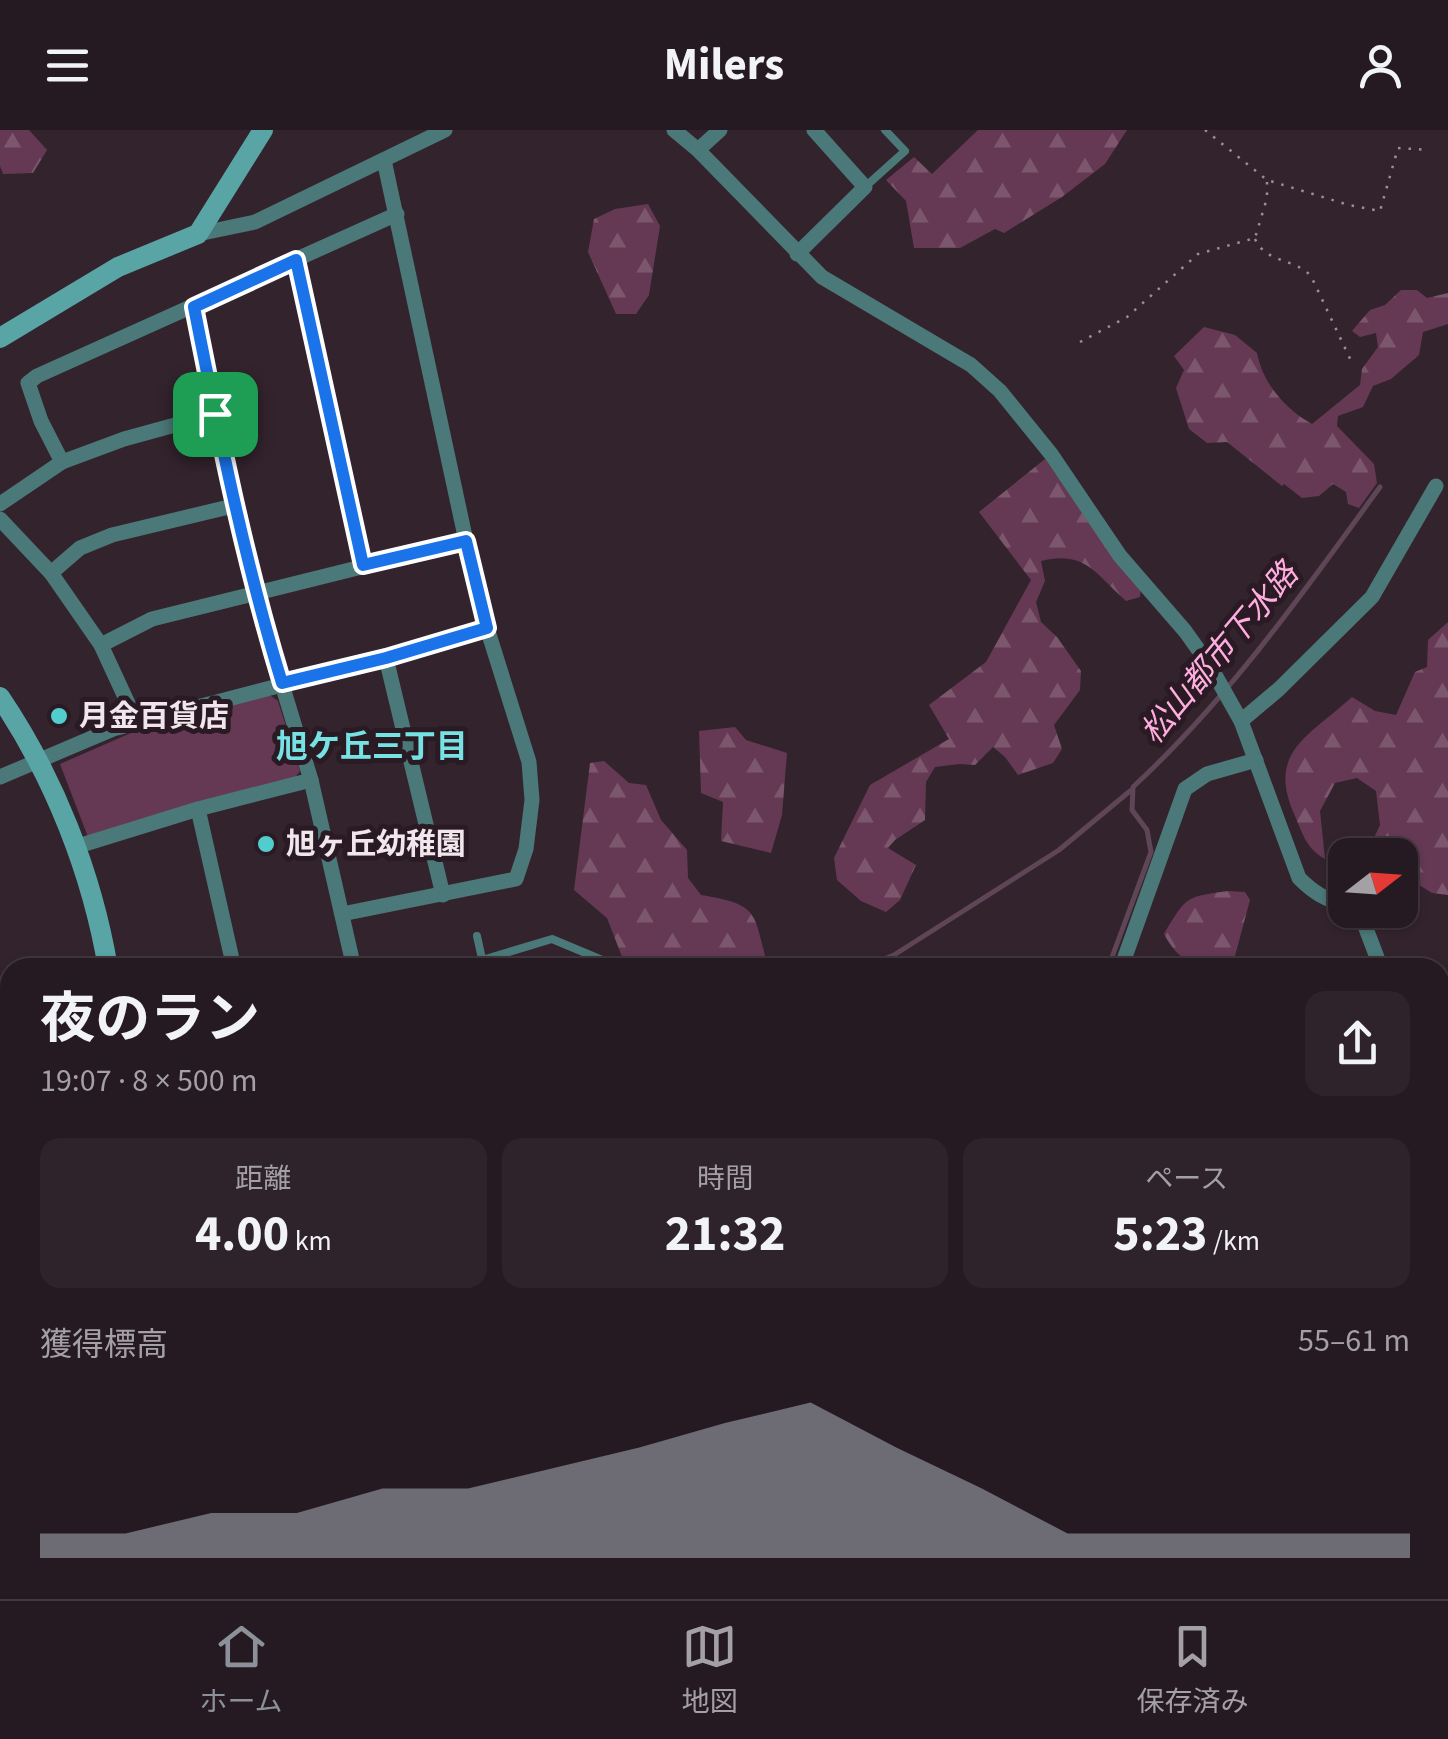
<!DOCTYPE html>
<html lang="ja">
<meta charset="utf-8">
<style>
:root{--surface:#261a22;--page:#2e232a;--text:#f1f3f6;--muted:#a4a1a5;--line:#423840;--accent:#8c9099}
body{margin:0;font-family:"Source Sans 3","Noto Sans JP",sans-serif;background:var(--page);color:var(--text);height:100vh;display:flex;flex-direction:column;font-size:38px;white-space:nowrap}
*{box-sizing:border-box;margin:0}
p{font-size:32px;color:var(--muted)}
.icon{flex:none;width:55px;height:55px;fill:none;stroke:currentColor;stroke-width:2;stroke-linecap:round;stroke-linejoin:round}
.map{position:relative;flex:1;overflow:hidden}
.side{position:absolute;left:0px;top:828px;width:1450px;height:642px;display:flex;flex-direction:column;background:var(--surface);border-radius:30px 30px 0 0;box-shadow:0 2px 8px #0004,0 0 0 2px var(--line)}
.side>*{flex:none}
.needle{width:65px;rotate:73deg}
.buttons{position:absolute;left:1328px;top:708px;display:grid;gap:20px}
.buttons a{display:grid;place-items:center;width:90px;height:90px;border-radius:20px;background:var(--surface);box-shadow:0 2px 8px #0004,0 0 0 2px var(--line);font-size:50px}
.pin{position:absolute;display:grid;place-items:center;width:85px;height:85px;color:#fff;margin:-42px;border-radius:20px;box-shadow:0 5px 15px #0006}
.round{display:grid;place-items:center;flex:none;width:105px;height:105px;border-radius:20px;background:var(--page)}
.headline{display:flex;align-items:center;justify-content:space-between;height:170px;padding:0 40px}
h1{font-size:55px;font-weight:700;line-height:75px}
.stats{display:grid;grid-template-columns:repeat(3,1fr);gap:15px;height:170px;padding:10px 40px}
.stats div{display:grid;align-content:center;border-radius:20px;background:var(--page);text-align:center}
.stats b{font-size:50px;font-weight:700}
.stats small{font-size:28px;font-weight:400}
.stats p{font-size:28px}
.chart{height:280px;padding:20px 40px}
.chart p{display:flex;justify-content:space-between}
.chart svg{width:100%;height:180px;margin-top:10px;fill:var(--accent);opacity:.7}
header{display:flex;justify-content:space-between;align-items:center;height:130px;padding:0 40px;background:var(--surface);font-size:45px;font-weight:700}
.dock{display:flex;justify-content:space-around;align-items:center;height:140px;border-top:2px solid var(--line);background:var(--surface);font-size:28px;color:var(--muted)}
.dock a{display:grid;justify-items:center;gap:5px}
.dock .active{color:var(--accent)}
.map>svg:first-child{display:block}
.forest{fill:url(#forest-firs)}
.park{fill:#653954}
.lines{fill:none;stroke-linecap:round;stroke-linejoin:round}
.stream{stroke:#5f4657;stroke-width:5}
.path{stroke:#9b8e96;stroke-width:2.5;stroke-dasharray:2.5 8;stroke-linecap:butt}
.lane{stroke:#4b7878;stroke-width:8}
.street{stroke:#4b7878;stroke-width:15}
.secondary{stroke:#59a5a6;stroke-width:20}
.highway{stroke:#6ae8e9;stroke-width:28}
.route-casing{stroke:#fff;stroke-width:20}
.route{stroke:#1a73e8;stroke-width:12}
.poi-dot{fill:#52cdce;stroke:#291a23;stroke-width:4}
.labels{text-anchor:middle;stroke-width:10;stroke-linejoin:round;paint-order:stroke}
.poi-label{font-size:30px;font-weight:bold;fill:#f1e6ec;stroke:#291a23;text-anchor:start}
.water-label{font-size:32px;font-style:italic;fill:#ffaddf;stroke:#291a23}
.neighbourhood-label{font-size:32px;font-weight:bold;fill:#76e2e3;stroke:#291a23}
</style>
<header><svg class="icon" aria-label="menu" viewBox="0 0 24 24"><path d="M4 6h16M4 12h16M4 18h16"/></svg>Milers<svg class="icon" aria-label="person" viewBox="0 0 24 24"><circle cx="12" cy="8" r="4"/><path d="M4 21q1-7 8-7t8 7"/></svg></header>
<div class="map">
<svg width="1448" height="1469" viewBox="0 0 1448 1469">
<defs>
<pattern id="forest-firs" width="22" height="20" patternUnits="userSpaceOnUse" patternTransform="scale(2.5)"><rect width="22" height="20" fill="#653954"/><path d="M5 1l3.5 6h-7zM16 11l3.5 6h-7z" fill="#7c566d"/></pattern>
</defs>
<rect width="100%" height="100%" fill="#33232d"/>
<!-- forest -->
<g class="forest">
<polygon points="0,0 29,0 47,20 33,43 3,44 0,36"/>
<polygon points="978,0 1127,0 1105,34 1062,67 1004,103 995,99 960,118 914,118 906,71 886,50 914,27 932,44"/>
<polygon points="648,74 660,96 649,165 636,184 616,184 588,122 594,89 615,79"/>
<path d="M1401,160H1417L1427,168L1448,163V194L1423,202L1419,225L1391,249L1373,256L1363,277L1338,286L1337,296L1374,334L1377,353L1359,378L1348,374L1346,362L1333,354L1319,366L1302,368L1284,354L1282,356L1227,312L1207,313L1189,299L1176,258L1184,240L1174,226L1204,197L1235,205L1257,223C1263,254 1286,280 1312,294L1360,255L1362,239L1378,217L1376,203L1360,207L1352,201L1370,180L1385,175Z"/>
<path d="M1045,329L1114,429L1141,459L1140,467L1126,471C1096,445 1086,420 1041,431L1045,451L1036,472L1041,492L1057,507L1081,541L1080,560L1054,595L1062,619L1053,633L1018,645L1005,627L993,617L975,635L959,634L935,637L926,652L925,690L895,710L888,718L916,735L900,770L886,782L861,771L837,750L834,728L870,655L949,609L929,575L986,532L1031,450L979,382Z"/>
<path d="M1448,492V765L1432,763L1400,743V725H1366L1380,695L1376,661L1357,648L1335,653L1320,681L1325,729C1307,719 1303,705 1295,686C1266,622 1308,607 1352,567L1375,581L1396,585L1415,542L1427,537L1428,510Z"/>
<polygon points="735,597 746,610 787,623 782,685 771,723 721,711 723,672 701,663 699,601"/>
<path d="M604,631L629,653L646,655L661,690L687,720L688,748L701,765C761,775 753,782 768,837H626L607,788L574,760L590,633Z"/>
<path d="M1228,761L1245,762L1250,770L1232,837C1199,838 1181,836 1164,804C1187,766 1185,767 1228,761Z"/>
</g>
<!-- park -->
<g class="park">
<polygon points="267,563 278,571 300,641 294,649 88,707 60,634 140,599"/>
<polygon points="10,1008 10,1120 0,1121 0,1009"/>
</g>
<g class="lines">
<!-- stream -->
<g class="stream">
<polyline points="862,838 894,825 1059,720 1130,661"/>
<path d="M1108,838L1151,722L1147,700L1132,680L1133,657C1228,569 1304,462 1380,357"/>
</g>
<!-- path -->
<g class="path">
<polyline points="1205,0 1267,50 1349,75 1380,81 1398,18 1429,20"/>
<path d="M1255,109C1266,133 1294,128 1311,146L1353,235"/>
<polyline points="1080,212 1127,187 1198,124 1255,108 1267,68 1267,52"/>
<polyline points="0,1058 0,1080"/>
<polyline points="0,1282 10,1280"/>
<polyline points="0,1307 10,1321"/>
<polyline points="0,1345 10,1343"/>
<polyline points="0,1429 10,1427"/>
<polyline points="869,1460 869,1469"/>
<polyline points="6,1469 10,1456"/>
<polyline points="58,1469 60,1460"/>
<polyline points="174,1469 177,1460"/>
</g>
<!-- lane -->
<g class="lane">
<polyline points="866,56 905,21 885,0"/>
<polyline points="477,806 484,838"/>
<polyline points="482,830 552,809 607,832 611,838"/>
<polyline points="1440,1082 1448,1098"/>
<polyline points="1440,1209 1448,1228"/>
<polyline points="0,1262 10,1261"/>
<polyline points="1448,1285 1448,1296"/>
<polyline points="119,1469 122,1460"/>
</g>
<!-- street -->
<g class="street">
<path d="M674,0L698,20L822,147L971,235L1000,261L1051,324L1120,426L1185,501L1210,536L1241,591L1299,748C1313,762 1325,770 1345,774"/>
<polyline points="698,20 720,0"/>
<polyline points="198,104 255,92 445,0"/>
<polyline points="797,124 865,57 814,0"/>
<polyline points="296,130 363,435"/>
<polyline points="194,177 233,376 254,462 311,650 354,838"/>
<polyline points="62,332 41,291 28,253 37,246 397,84"/>
<polyline points="0,374 62,332 124,309 215,284"/>
<polyline points="0,389 51,443 101,515 137,593"/>
<polyline points="51,443 80,418 112,405 233,376"/>
<polyline points="101,515 152,489 466,411"/>
<polyline points="386,528 443,765"/>
<polyline points="1241,591 1279,559 1372,467 1436,356"/>
<polyline points="0,647 113,599 386,528 487,498"/>
<polyline points="198,679 234,838"/>
<polyline points="75,717 198,679 311,650"/>
<polyline points="1359,780 1381,838"/>
<polyline points="342,784 516,749 526,719 532,670 529,632 487,498 466,411 384,30"/>
<polyline points="1121,838 1185,659 1207,644 1256,630"/>
<polyline points="1440,938 1448,949"/>
<polyline points="0,996 10,995"/>
<polyline points="0,1229 10,1227"/>
<polyline points="491,1460 495,1469"/>
<polyline points="636,1460 652,1469"/>
<polyline points="1195,1460 1200,1460"/>
<polyline points="214,1469 235,1460"/>
<polyline points="971,1469 987,1460"/>
</g>
<!-- secondary -->
<g class="secondary">
<polyline points="0,208 118,137 198,104 263,0"/>
<path d="M0,567C54,647 92,743 108,838"/>
<polyline points="323,1460 328,1469"/>
</g>
<!-- highway -->
<g class="highway">
<polyline points="1440,1411 1448,1398"/>
<polyline points="1440,1459 1448,1447"/>
<polyline points="1401,1469 1407,1460"/>
</g>
</g>
<g class="lines">
<defs>
<path id="route" d="M296,130L363,435L466,411L487,498L386,528L282,553C244,429 219,304 194,177Z"/>
</defs>
<!-- route casing -->
<use href="#route" class="route-casing"/>
<!-- route -->
<use href="#route" class="route"/>
</g>
<!-- markers -->
<g class="poi-dot">
<circle cx="59" cy="586" r="10"/>
<circle cx="266" cy="714" r="10"/>
</g>
<g class="labels">
<!-- poi labels -->
<g class="poi-label">
<text x="79" y="596">月金百貨店</text>
<text x="286" y="724">旭ヶ丘幼稚園</text>
</g>
<!-- water labels -->
<g class="water-label">
<text transform="translate(1219 523) rotate(-50)" y="11">松山都市下水路</text>
</g>
<!-- neighbourhood labels -->
<g class="neighbourhood-label">
<text x="372" y="627">旭ケ丘三丁目</text>
</g>
</g>
</svg>
<div class="buttons">
<a><svg class="needle" viewBox="-14 -14 28 28"><path d="M0-13l5 13h-10z" fill="#e53935"/><path d="M0 13l5-13h-10z" fill="#a4a1a5"/></svg></a>
</div>
<div class="pin" style="left:215px;top:284px;background:#1e9e55"><svg class="icon" aria-label="arrive" viewBox="0 0 24 24"><path d="M6 21V4h12l-3 4 3 4H6"/></svg></div>
<section class="side">
<div class="headline"><div><h1>夜のラン</h1><p>19:07 · 8 × 500 m</p></div><a class="round"><svg class="icon" aria-label="share" viewBox="0 0 24 24"><path d="M12 15V3M7 8l5-5 5 5M5 13v7h14v-7"/></svg></a></div>
<div class="stats">
<div><p>距離</p><b>4.00<small> km</small></b></div>
<div><p>時間</p><b>21:32</b></div>
<div><p>ペース</p><b>5:23<small> /km</small></b></div>
</div>
<div class="chart"><p><span>獲得標高</span>55–61 m</p>
<svg viewBox="0 0 160 44" preserveAspectRatio="none"><path d="M0 44V38L10 38L20 33L30 33L40 27L50 27L60 22L70 17L80 11L90 6L100 17L110 27L120 38L130 38L140 38L150 38L160 38V44z"/></svg>
</div>
</section>
</div>
<nav class="dock">
<a class="active"><svg class="icon" aria-label="home" viewBox="0 0 24 24"><path d="M3 11l9-7 9 7M6 9v11h12V9"/></svg>ホーム</a>
<a><svg class="icon" aria-label="map" viewBox="0 0 24 24"><path d="M3 6l6-2 6 2 6-2v14l-6 2-6-2-6 2zM9 4v14M15 6v14"/></svg>地図</a>
<a><svg class="icon" aria-label="saved" viewBox="0 0 24 24"><path d="M7 4h10v16l-5-4-5 4z"/></svg>保存済み</a>
</nav>
